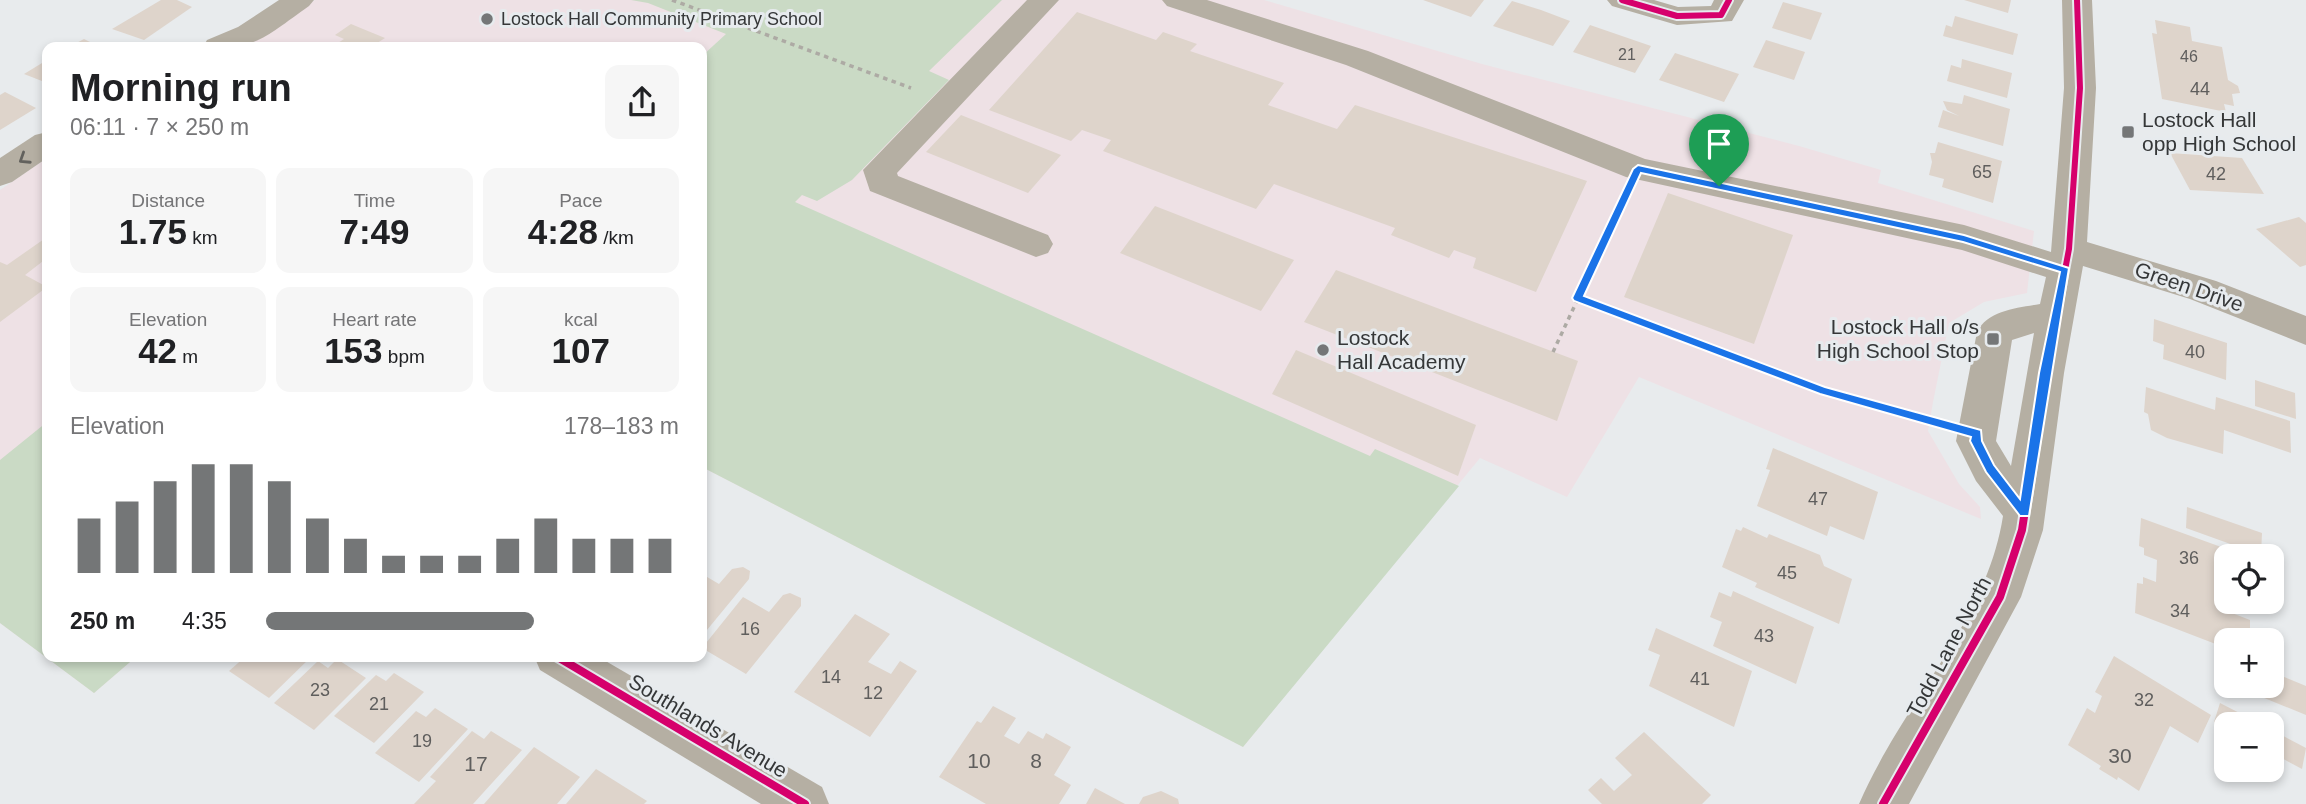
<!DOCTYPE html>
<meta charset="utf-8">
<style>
:root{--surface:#fff;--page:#f6f6f6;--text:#202124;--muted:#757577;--accent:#747677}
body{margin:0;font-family:Arial,sans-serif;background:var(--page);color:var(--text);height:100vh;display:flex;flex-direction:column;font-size:26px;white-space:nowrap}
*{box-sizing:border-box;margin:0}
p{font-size:23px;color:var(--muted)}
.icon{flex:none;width:38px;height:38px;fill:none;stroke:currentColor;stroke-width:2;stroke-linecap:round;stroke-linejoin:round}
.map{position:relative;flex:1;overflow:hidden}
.details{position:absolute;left:42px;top:42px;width:665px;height:620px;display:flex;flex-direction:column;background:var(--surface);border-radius:14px;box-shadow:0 4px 10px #0003}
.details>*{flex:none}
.controls{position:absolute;left:2214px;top:544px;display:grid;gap:14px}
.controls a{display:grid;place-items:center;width:70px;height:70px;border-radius:14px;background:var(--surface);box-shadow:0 4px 10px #0003;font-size:35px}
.pin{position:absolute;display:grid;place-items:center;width:60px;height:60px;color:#fff;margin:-72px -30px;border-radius:50% 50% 50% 0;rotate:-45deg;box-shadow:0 0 7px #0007}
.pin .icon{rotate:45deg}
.round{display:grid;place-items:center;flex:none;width:74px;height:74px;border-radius:14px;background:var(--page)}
.headline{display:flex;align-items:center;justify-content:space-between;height:119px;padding:0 28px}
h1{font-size:38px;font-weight:600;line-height:52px}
.metrics{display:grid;grid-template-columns:repeat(3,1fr);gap:10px;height:119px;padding:7px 28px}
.metrics div{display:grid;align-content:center;border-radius:14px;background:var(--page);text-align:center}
.metrics b{font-size:35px;font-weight:600}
.metrics small{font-size:19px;font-weight:400}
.metrics p{font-size:19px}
.chart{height:196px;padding:14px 28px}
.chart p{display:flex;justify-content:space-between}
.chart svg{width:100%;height:126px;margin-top:7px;stroke:var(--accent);stroke-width:6}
ul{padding:0 28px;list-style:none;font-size:23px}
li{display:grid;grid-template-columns:112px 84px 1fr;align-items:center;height:52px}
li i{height:18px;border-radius:9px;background:var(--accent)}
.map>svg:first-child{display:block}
.education{fill:#eee1e5}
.green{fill:#cadac5}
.building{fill:#ded4cb}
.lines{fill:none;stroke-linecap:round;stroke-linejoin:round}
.path-far1{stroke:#adaaa4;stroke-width:3.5;stroke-dasharray:4.5 4.5;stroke-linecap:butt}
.path{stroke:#adaaa4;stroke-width:4.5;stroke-dasharray:6 6;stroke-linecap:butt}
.minor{fill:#b5afa3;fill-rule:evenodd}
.cycleway-far1-casing{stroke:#e7ebee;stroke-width:10}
.cycleway-casing{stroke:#e7ebee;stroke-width:12}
.cycleway-far1{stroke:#d6006c;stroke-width:6}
.cycleway{stroke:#d6006c;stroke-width:8}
.oneway{stroke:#62615d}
.route{fill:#1a73e8;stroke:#fff;stroke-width:2;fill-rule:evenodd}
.poi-dot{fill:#747677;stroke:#e7ebee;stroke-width:2.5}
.labels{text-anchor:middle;stroke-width:6;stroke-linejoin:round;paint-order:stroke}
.far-number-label{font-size:16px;fill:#5f5e5d}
.far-poi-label{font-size:18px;fill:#353738;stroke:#e7ebee;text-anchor:start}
.number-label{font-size:18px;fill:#5f5e5d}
.poi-label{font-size:21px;fill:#353738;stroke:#e7ebee;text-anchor:start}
.street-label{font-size:21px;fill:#353738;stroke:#e7ebee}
.near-number-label{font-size:21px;fill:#5f5e5d}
</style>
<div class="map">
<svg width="2306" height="804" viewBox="0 0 2306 804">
<rect width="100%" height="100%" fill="#e8ebed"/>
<!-- education -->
<g class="education">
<polygon points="315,0 1264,0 1482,64 1799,146 1881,170 1878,183 2034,231 2027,293 1984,302 1949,323 1933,402 1928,431 1959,484 1980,507 1981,519 1639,377 1567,497 1480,458 1243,747 702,467 702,47 245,47"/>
<polygon points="47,158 47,656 137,656 94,693 0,623 0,190"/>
</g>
<!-- green -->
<g class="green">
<polygon points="631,0 1002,0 929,71 949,80 852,180 817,201 802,195 795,202 1370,456 1375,449 1459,486 1243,747 702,467 702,56 726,34 648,3"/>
<polygon points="47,422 47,656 137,656 94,693 0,623 0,460"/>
</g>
<!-- building -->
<g class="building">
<polygon points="161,0 177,0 192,7 144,40 112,29"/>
<polygon points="1423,0 1484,0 1471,17"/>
<polygon points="1964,0 2011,0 2008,13"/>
<polygon points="1512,1 1541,10 1570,21 1553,46 1493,26"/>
<polygon points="1783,2 1822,13 1811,40 1772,28"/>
<polygon points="1077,12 1156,40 1163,32 1197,44 1190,51 1284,83 1268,105 1337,129 1355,105 1587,181 1536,292 1473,268 1476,258 1454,250 1449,258 1391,235 1395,228 1274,184 1256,209 1103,151 1111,140 1082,130 1071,141 989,110"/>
<polygon points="1955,16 2018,34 2013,55 1943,36 1946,25 1952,27"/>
<polygon points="2155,20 2190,27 2192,41 2222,47 2228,80 2238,86 2240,93 2232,94 2234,106 2224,104 2226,112 2162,99 2152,33 2157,34"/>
<polygon points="351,24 363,29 385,38 371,47 332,47 344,39 335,35"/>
<polygon points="1590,25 1651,46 1635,73 1573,52"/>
<polygon points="84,39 100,47 69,47"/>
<polygon points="1766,40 1805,52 1794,80 1753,67"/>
<polygon points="1675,53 1739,74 1724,102 1659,80"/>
<polygon points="1962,59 2012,73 2007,98 1947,81 1951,65 1961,68"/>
<polygon points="47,60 47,83 24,74"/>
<polygon points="5,92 36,108 0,130 0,95"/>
<polygon points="1964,95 2010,109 2003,146 1938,127 1943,110 1959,116 1947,110 1943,101 1962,104"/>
<polygon points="961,115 1061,155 1028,193 926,152"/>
<polygon points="1938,142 2002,161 1993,203 1942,187 1944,179 1929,175 1932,162 1930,153 1935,153"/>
<polygon points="2170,153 2242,158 2264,194 2190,190"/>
<polygon points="1668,193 1793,235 1754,344 1624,297"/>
<polygon points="1155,206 1294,260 1261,311 1120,253"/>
<polygon points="2299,217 2306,223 2306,265 2300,267 2256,229"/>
<polygon points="47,237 47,258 25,275 47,287 0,322 0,262 7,265"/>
<polygon points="1336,270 1578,361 1557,421 1304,322"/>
<polygon points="2154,319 2227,343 2226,380 2163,359 2164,345 2153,341"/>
<polygon points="1296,350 1476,425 1458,476 1272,394"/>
<polygon points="2255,380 2295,393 2296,419 2255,406"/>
<polygon points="2146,387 2215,410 2216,397 2290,421 2291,453 2224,430 2223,454 2167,438 2151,430 2148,414 2144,412"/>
<polygon points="1773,448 1878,492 1864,540 1830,526 1827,536 1757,506 1770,470 1766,469"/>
<polygon points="2187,507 2262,533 2261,555 2186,528"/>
<polygon points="2141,518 2235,552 2234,556 2226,556 2226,569 2220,567 2220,576 2226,578 2226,594 2219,591 2219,608 2250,620 2250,640 2226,640 2226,648 2135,613 2137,583 2143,584 2143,577 2156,582 2157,560 2144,555 2144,548 2139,546"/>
<polygon points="1743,527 1767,538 1769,534 1820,555 1824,566 1852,579 1839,624 1755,587 1757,583 1722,567 1736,529 1741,531"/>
<polygon points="743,567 750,571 749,579 702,636 702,574 719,584 732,569"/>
<polygon points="1733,591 1814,627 1796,684 1713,646 1722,622 1710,617 1719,592 1731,597"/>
<polygon points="790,593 801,598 801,606 746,674 702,648 743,597 769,612 783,595"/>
<polygon points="855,614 890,634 868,662 891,674 900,661 917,671 870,737 794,692"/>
<polygon points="1656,628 1752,671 1734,727 1649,686 1660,655 1648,650"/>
<polygon points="2218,651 2226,654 2226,683 2216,679"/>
<polygon points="246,656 312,656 269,698 229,671"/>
<polygon points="2114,656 2211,715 2198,743 2170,726 2139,791 2118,777 2117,780 2099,769 2101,766 2068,745 2087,708 2095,713 2102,696 2095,692"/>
<polygon points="337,659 366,678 314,730 274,703 318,661 328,668"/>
<polygon points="2272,672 2306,686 2306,715 2235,686 2272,686"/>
<polygon points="394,673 424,692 374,743 334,716 376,675 386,681"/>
<polygon points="2220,703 2261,724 2226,724 2226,728 2214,722"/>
<polygon points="993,706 1016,718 1004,736 1019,744 1028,731 1043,739 1046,733 1071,747 1054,775 1071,785 1059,804 986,804 939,777 977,721 981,723"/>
<polygon points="435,708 468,729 419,782 375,753 416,711 426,717"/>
<polygon points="2272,730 2306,748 2302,769 2272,753"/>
<polygon points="472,731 484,739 491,731 522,750 473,804 414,804 436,781 430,777"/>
<polygon points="1644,732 1711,795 1702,804 1602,804 1588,790 1601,778 1614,791 1632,775 1615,758"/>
<polygon points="534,747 580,777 557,804 484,804"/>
<polygon points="596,769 647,801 644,804 566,804"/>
<polygon points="1095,788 1125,804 1086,804"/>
<polygon points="1161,791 1178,799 1179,804 1139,804 1143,797"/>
</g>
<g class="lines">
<!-- path-far1 -->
<g class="path-far1">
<polyline points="672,0 911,88"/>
<polyline points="1577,298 1728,355"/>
<polyline points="1553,352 1625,198"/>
</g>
<!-- path -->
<polyline class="path" points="1724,353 1823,390 1939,423"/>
<!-- minor -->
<g class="minor">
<path d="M279,0H314L309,6C266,36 258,50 203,47L207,40L238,27Z"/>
<polygon points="1027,0 1059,0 897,173 898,176 1048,235 1053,244 1048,253 1036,257 870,191 863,170"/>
<path d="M1162,0H1207L1368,51L1645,159L1964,225L2051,252L2064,88L2062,0H2092L2096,88L2087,242L2216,281L2306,316V345L2190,299L2083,266L2064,373L2043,530L2021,597L1909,804H1859C1900,708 1987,621 2003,516L1976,481L1956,441L1977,332C1988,310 2018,308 2040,304L2046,277L1962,250L1626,177L1346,65L1167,6ZM2034,333L2011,466L1996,441L2012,340Z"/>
<polygon points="1607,0 1654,0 1678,7 1711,6 1714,0 1744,0 1732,21 1677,25 1612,6"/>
<polygon points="47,132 47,158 12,182 0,186 0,158 35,135"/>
<polygon points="534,656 597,656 822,787 829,804 761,804 540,670"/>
</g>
<defs>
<g id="cycleway-far1">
<polyline points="1622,0 1677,16 1721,15 1729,0"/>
<polyline points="2049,355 2069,249 2080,88 2077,0"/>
</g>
<g id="cycleway">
<polyline points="556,656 805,804"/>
<polyline points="1883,804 2000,597 2022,530 2049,353"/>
</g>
</defs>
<!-- cycleway-far1 casing -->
<use href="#cycleway-far1" class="cycleway-far1-casing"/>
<!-- cycleway casing -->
<use href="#cycleway" class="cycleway-casing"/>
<!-- cycleway-far1 -->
<use href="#cycleway-far1" class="cycleway-far1"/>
<!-- cycleway -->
<use href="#cycleway" class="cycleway"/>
</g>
<!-- one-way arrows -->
<defs><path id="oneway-chevron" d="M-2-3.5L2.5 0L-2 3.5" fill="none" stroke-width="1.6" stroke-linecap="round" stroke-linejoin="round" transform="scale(1.75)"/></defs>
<use class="oneway" href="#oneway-chevron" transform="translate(24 159) rotate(147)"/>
<!-- route -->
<path class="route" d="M1638,165L1964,235L2069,268L2029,516H2020L1986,472L1970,441L1971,437L1820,394L1574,301L1572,298L1633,169ZM1641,173L1963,242L2060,272L2039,373L2020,499L1994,465L1982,441L1981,430L1825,387L1584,296Z"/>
<!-- markers -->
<g class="poi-dot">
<circle cx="487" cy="19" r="7"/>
<rect x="2121" y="125" width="14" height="14" rx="3.5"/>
<rect x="1986" y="332" width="14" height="14" rx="3.5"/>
<circle cx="1323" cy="350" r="7"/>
</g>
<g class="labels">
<!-- far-number labels -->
<g class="far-number-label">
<text x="1627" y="60">21</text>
<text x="2189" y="62">46</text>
</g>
<!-- far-poi labels -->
<g class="far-poi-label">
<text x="501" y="25">Lostock Hall Community Primary School</text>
</g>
<!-- number labels -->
<g class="number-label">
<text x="2200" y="95">44</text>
<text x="1982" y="178">65</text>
<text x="2216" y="180">42</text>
<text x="2195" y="358">40</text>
<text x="1818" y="505">47</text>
<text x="2189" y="564">36</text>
<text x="1787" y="579">45</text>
<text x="2180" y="617">34</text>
<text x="750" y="635">16</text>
<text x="1764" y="642">43</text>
<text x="831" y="683">14</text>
<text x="1700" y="685">41</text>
<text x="320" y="696">23</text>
<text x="873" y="699">12</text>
<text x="2144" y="706">32</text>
<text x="379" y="710">21</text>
<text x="422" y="747">19</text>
</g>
<!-- poi labels -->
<g class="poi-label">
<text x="2142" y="127">Lostock Hall<tspan x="2142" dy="24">opp High School</tspan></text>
<text x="1979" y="334" text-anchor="end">Lostock Hall o/s<tspan x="1979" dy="24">High School Stop</tspan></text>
<text x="1337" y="345">Lostock<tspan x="1337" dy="24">Hall Academy</tspan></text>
</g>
<!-- street labels -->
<g class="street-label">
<text transform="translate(2189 287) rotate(19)" y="7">Green Drive</text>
<text transform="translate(1949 647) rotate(-62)" y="7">Todd Lane North</text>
<text transform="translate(708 726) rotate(31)" y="7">Southlands Avenue</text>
</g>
<!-- near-number labels -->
<g class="near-number-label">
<text x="2120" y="763">30</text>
<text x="979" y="768">10</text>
<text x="1036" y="768">8</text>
<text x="476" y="771">17</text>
</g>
</g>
</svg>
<div class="controls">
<a><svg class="icon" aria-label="locate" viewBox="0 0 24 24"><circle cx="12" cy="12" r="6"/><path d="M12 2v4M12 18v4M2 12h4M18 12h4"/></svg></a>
<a>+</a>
<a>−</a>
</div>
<div class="pin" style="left:1719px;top:186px;background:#1e9e55"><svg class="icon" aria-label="arrive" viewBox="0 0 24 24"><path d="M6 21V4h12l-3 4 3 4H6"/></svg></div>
<section class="details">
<div class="headline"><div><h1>Morning run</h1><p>06:11 · 7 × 250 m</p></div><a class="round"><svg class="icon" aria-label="share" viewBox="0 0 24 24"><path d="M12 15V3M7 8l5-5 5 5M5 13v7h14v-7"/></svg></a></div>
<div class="metrics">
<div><p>Distance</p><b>1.75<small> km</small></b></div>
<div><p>Time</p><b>7:49</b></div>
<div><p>Pace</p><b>4:28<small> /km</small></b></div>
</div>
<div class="metrics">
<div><p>Elevation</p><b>42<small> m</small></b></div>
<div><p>Heart rate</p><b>153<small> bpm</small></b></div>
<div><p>kcal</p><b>107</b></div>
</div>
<div class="chart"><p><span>Elevation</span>178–183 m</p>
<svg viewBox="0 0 160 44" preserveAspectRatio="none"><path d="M5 44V25M15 44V19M25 44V12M35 44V6M45 44V6M55 44V12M65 44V25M75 44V32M85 44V38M95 44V38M105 44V38M115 44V32M125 44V25M135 44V32M145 44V32M155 44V32"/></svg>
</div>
<ul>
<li><b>250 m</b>4:35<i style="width:65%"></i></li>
</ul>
</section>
</div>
